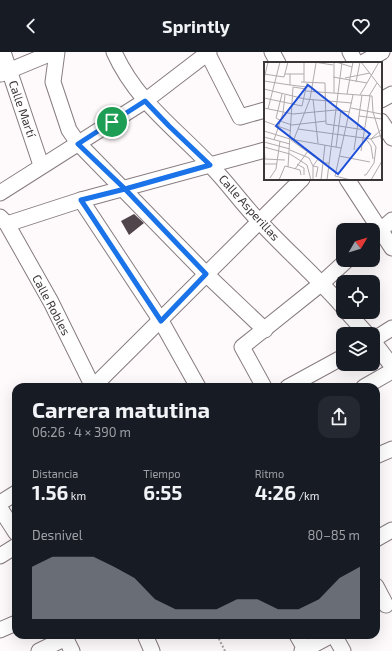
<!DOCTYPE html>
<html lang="es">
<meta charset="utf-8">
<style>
:root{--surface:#171b24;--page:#242831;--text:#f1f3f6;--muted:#9ea1a6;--accent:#8c9099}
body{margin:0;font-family:"Exo 2",sans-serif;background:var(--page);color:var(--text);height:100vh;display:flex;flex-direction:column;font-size:15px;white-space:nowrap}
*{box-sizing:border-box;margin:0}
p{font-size:13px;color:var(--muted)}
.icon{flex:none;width:22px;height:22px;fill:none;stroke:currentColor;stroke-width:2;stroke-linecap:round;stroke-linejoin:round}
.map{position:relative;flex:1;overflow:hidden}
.panel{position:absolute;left:12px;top:331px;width:368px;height:256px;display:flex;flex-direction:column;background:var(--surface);border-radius:12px;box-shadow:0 4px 16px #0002}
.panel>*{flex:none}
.needle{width:26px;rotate:52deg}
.controls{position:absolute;left:336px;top:171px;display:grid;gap:8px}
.controls a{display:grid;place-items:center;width:44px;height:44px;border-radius:8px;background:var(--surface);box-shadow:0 4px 16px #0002;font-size:20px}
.pin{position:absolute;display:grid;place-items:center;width:34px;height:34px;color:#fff;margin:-17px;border:2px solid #fff;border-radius:50%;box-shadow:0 1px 4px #0007}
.round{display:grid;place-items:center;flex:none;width:42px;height:42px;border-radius:12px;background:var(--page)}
.overview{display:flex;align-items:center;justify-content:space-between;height:68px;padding:0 20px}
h1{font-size:22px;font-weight:700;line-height:30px}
.figures{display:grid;grid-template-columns:repeat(3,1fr);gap:6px;height:68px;padding:4px 20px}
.figures div{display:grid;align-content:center}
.figures b{font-size:20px;font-weight:700}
.figures small{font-size:11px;font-weight:400}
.figures p{font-size:11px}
.chart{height:112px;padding:8px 20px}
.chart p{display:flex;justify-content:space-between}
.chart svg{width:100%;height:72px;margin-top:4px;fill:var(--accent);opacity:.7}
header{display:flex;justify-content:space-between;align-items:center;height:52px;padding:0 20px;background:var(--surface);font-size:18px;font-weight:700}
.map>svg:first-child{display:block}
.building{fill:#4f454a}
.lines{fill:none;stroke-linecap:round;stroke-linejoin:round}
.minor-casing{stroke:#877c81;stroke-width:17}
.path{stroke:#a6a1a3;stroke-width:2;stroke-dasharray:2 2;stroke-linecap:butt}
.minor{stroke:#fff;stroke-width:15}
.route-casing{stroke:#fff;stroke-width:8}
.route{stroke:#1a73e8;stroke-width:5}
.labels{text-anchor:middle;stroke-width:4;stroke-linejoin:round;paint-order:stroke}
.street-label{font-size:12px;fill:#3b3638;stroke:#fff}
.inset-road{fill:none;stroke:#b0abad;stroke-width:1}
.view{fill:#1d4ed8;fill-opacity:0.15;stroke:#1d4ed8;stroke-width:2}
.inset-edge{fill:none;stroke:#3b3638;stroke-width:2}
</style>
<header><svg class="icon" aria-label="back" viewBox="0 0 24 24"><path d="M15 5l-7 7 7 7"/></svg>Sprintly<svg class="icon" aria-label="heart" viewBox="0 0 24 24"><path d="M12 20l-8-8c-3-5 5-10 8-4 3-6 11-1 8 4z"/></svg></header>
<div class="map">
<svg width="392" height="599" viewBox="0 0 392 599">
<rect width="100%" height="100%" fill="#fef9fb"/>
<!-- building -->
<polygon class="building" points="134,162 144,171 129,183 121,169"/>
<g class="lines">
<defs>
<g id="minor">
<polyline points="3,0 41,113"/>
<polyline points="57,0 53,30 69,78 78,91 206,222 265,278"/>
<path d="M114,0C136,49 175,76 210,113C228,131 242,152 260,170C287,199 317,225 343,255"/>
<polyline points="207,0 240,65 265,58"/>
<polyline points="272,0 278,11"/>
<polyline points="350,0 356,11"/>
<polyline points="362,11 382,0"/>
<polyline points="1,22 54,0"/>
<polyline points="381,48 392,42"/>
<polyline points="381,69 392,86"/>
<polyline points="347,127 392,196"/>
<polyline points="0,141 145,49 209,0"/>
<polyline points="81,148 161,269 198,335"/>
<polyline points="0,165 7,172 51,250 93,335 302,127"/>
<polyline points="7,172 81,148 265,98"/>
<polyline points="374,184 392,168"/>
<polyline points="347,260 367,282"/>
<polyline points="373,288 392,276"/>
<polyline points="373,289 392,314"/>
<polyline points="264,335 242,295 322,231 347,208"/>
<polyline points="288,335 343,305"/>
<polyline points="364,335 392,319"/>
<polyline points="376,404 392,397"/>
<polyline points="0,451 16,441"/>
<polyline points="0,456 16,481"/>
<polyline points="376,487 392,478"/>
<polyline points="0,504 16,494"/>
<polyline points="376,534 386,553"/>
<polyline points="0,578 16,571"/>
<polyline points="64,583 72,599"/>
<polyline points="145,583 152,599"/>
<polyline points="297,583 305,597"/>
<polyline points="334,583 343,599"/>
<polyline points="39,599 66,586"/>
<polyline points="302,599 332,583"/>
</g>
</defs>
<!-- minor casing -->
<use href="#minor" class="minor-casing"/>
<!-- path -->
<polyline class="path" points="217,583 225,599"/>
<!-- minor -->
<use href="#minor" class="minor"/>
</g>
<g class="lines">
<defs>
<polyline id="route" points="112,70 78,92 125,137 81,148 161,269 206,222 125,137 210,113 169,74 145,49 112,70"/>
</defs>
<!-- route casing -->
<use href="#route" class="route-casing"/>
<!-- route -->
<use href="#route" class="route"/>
</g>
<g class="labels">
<!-- street labels -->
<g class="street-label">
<text transform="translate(22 57) rotate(71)" y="4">Calle Martí</text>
<text transform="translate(249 156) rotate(48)" y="4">Calle Asperillas</text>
<text transform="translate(51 253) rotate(62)" y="4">Calle Robles</text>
</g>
</g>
<!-- overview -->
<g transform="translate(264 10)">
<rect width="118" height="118" fill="#fef9fb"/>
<path class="inset-road" d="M40,0V20M50,0L69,3M70,0V31M72,0L88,5M97,0L118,27M0,12L20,15L24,0M21,12H40M26,12V23L43,25M69,15L103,21M81,16L106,11M0,17L4,0M0,19L26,23M37,20L61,21L62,62L101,68M92,20L96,0M0,27L41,37L88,41M42,29L108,34L109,50L118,79M18,32L12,56L19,60L28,63L62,59M83,32L89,0M96,33L115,0L118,1M105,34L113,21M118,35V55M0,36L38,44L43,21M49,37L54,81M0,46L29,52L72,48L86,50M87,46L117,52M4,47L16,0M95,54L118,57M0,59L27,69M34,67L107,77L118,73M0,69L26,77L77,86M0,75L26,82M30,77L46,37L52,1M102,77L107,84L109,97M10,78L19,51L21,33M27,78L59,101H65M0,80L26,87M0,85L26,92L43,103L47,118M0,85L1,97L21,98M72,85L77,48M26,88L45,96L49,104M90,88L98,33M97,89L106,34M75,94L106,100M0,102H13M33,102L40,106V113M49,104L54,105L52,115M24,105L29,25L42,27M31,107L44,89M100,113H102L110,101L112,85L107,77L118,67M6,116L12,107L16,79M15,118L21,104L36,108L37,113M49,118V104L54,97M57,118L61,83M63,118L78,0M87,118L71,114L89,33M107,118L118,99"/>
<path class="view" d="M44,23L106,72L74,112L12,64Z"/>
<rect width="118" height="118" class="inset-edge"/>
</g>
</svg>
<div class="controls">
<a><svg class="needle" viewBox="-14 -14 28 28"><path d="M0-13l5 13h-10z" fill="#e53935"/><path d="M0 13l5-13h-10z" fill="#9ea1a6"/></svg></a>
<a><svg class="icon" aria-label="locate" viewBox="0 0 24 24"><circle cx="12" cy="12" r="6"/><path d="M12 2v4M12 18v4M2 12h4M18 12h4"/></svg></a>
<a><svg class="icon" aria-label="layers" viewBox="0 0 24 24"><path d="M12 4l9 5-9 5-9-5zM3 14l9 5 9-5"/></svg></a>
</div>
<div class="pin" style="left:112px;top:70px;background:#1e9e55"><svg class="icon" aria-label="arrive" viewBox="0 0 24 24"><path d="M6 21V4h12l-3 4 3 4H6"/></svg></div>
<section class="panel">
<div class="overview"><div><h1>Carrera matutina</h1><p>06:26 · 4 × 390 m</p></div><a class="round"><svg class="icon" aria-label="share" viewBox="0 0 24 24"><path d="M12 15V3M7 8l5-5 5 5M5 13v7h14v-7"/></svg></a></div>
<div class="figures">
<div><p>Distancia</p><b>1.56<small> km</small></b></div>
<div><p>Tiempo</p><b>6:55</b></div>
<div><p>Ritmo</p><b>4:26<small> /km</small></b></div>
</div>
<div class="chart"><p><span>Desnivel</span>80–85 m</p>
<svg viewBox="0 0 160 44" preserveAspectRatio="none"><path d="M0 44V12L10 6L20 6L30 6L40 12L50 19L60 32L70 38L80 38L90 38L100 32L110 32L120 38L130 38L140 32L150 19L160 12V44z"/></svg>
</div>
</section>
</div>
